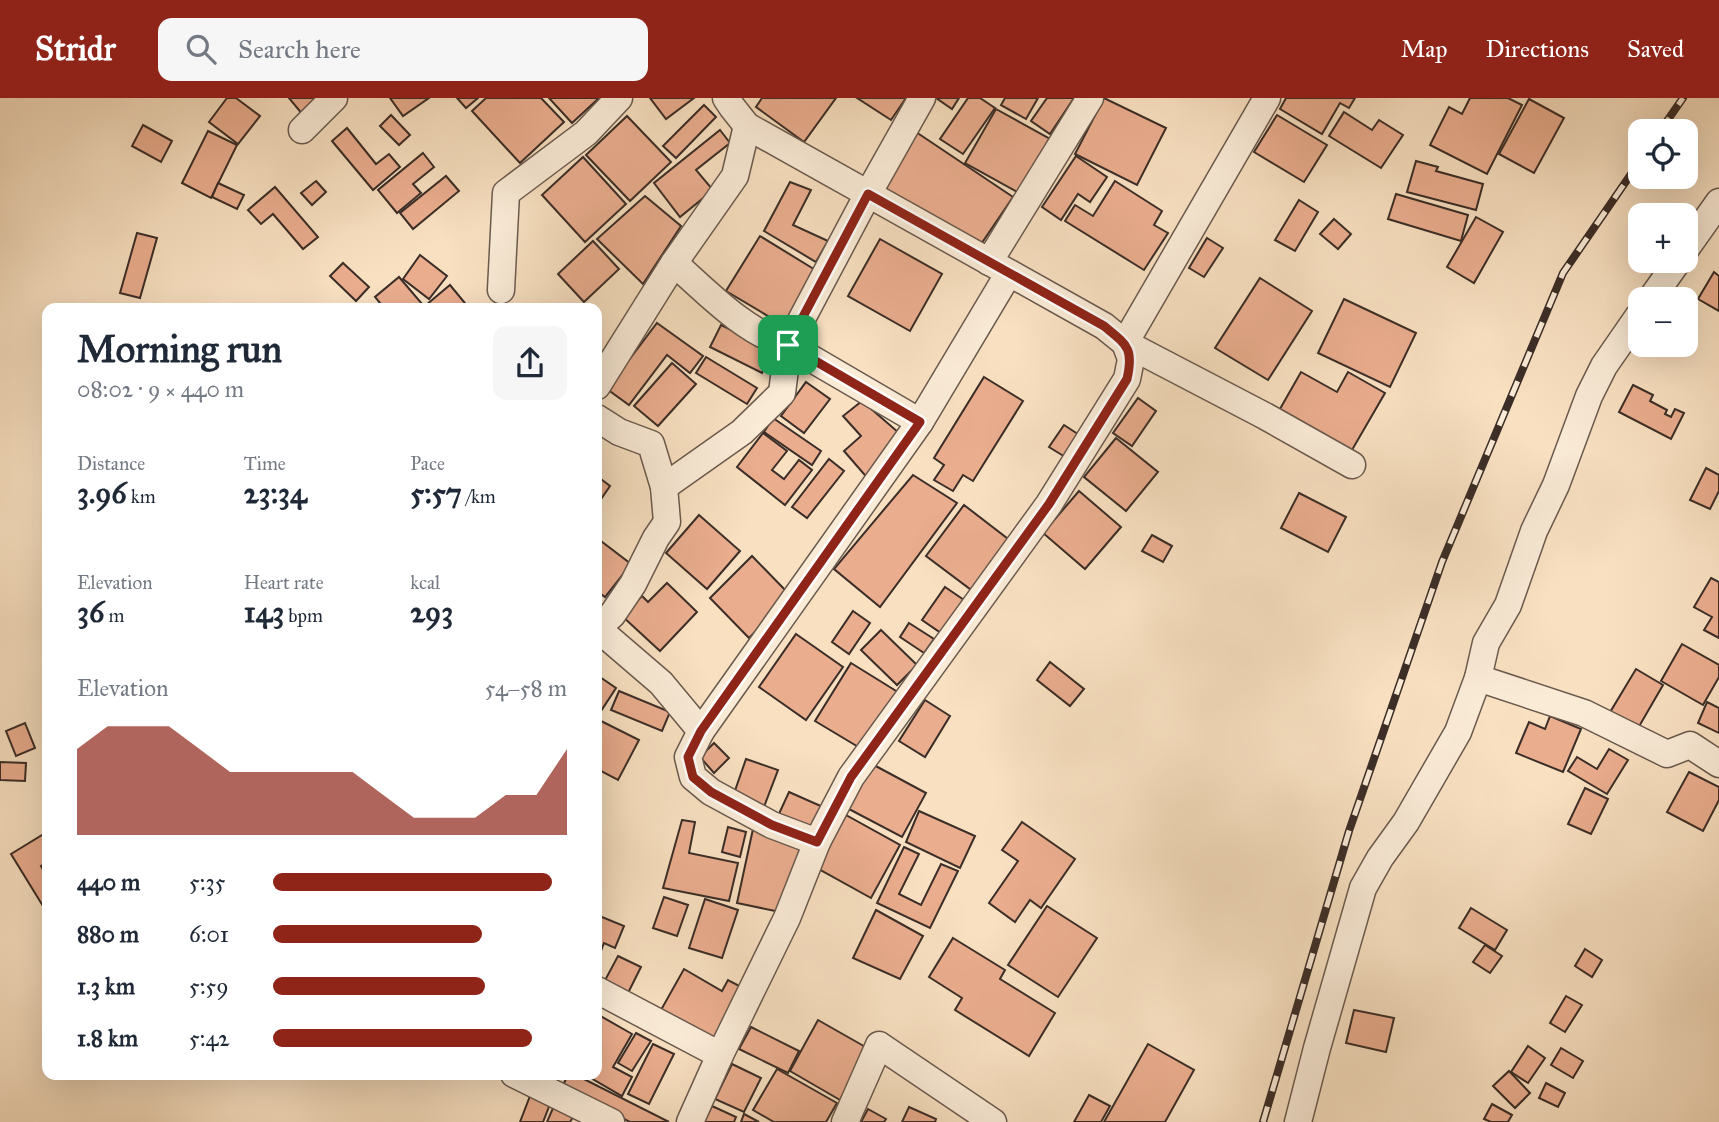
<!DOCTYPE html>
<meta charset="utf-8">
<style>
:root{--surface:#fff;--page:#f6f6f7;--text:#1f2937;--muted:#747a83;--accent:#8f2418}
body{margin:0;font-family:"IM FELL Great Primer",serif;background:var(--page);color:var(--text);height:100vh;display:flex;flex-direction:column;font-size:26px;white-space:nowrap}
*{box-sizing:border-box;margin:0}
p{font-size:23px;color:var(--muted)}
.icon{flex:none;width:38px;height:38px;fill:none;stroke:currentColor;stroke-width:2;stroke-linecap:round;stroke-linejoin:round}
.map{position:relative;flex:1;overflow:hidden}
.panel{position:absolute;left:42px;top:205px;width:560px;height:777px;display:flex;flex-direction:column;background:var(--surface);border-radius:14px;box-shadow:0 7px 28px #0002}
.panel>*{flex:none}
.controls{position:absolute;left:1628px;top:21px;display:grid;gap:14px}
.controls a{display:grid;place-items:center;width:70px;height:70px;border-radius:14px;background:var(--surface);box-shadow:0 7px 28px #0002;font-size:35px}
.pin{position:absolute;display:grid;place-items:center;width:60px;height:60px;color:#fff;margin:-30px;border-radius:14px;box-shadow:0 4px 10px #0006}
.round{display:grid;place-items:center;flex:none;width:74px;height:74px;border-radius:14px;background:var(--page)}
.headline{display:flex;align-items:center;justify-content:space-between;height:119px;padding:0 35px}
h1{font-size:38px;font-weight:800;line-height:52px}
.metrics{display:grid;grid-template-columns:repeat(3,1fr);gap:10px;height:119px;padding:7px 35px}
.metrics div{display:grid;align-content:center}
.metrics b{font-size:30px;font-weight:800}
.metrics small{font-size:19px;font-weight:400}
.metrics p{font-size:19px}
.chart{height:196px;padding:14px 35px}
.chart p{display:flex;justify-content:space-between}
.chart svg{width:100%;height:126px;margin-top:7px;fill:var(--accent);opacity:.7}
ul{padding:0 35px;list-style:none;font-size:23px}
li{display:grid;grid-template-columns:112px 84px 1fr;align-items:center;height:52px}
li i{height:18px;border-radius:9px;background:var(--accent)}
header{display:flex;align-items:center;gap:42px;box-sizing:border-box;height:98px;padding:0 35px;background:var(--accent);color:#fff}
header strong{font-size:33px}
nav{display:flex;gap:38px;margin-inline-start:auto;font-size:24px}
.search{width:490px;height:63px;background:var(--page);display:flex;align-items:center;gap:18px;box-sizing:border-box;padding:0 24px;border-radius:14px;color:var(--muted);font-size:26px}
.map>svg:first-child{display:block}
.building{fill:#eaad8e;stroke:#3b2d27;stroke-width:2}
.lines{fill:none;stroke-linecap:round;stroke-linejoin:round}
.minor-casing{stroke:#6a5a4e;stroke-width:29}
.minor{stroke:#faebd7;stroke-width:26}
.rail-casing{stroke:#3b2d27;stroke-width:8}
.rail{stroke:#faebd7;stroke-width:5;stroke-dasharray:16;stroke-linecap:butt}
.route-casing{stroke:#fff;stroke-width:14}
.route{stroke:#8f2418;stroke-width:9}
</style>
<header>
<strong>Stridr</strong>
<div class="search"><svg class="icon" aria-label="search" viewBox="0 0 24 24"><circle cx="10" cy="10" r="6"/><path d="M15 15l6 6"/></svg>Search here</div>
<nav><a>Map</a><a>Directions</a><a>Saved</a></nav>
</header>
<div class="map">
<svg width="1719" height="1024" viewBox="0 0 1719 1024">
<rect width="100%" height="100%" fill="#f8e0c1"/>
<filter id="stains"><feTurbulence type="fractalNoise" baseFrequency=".00286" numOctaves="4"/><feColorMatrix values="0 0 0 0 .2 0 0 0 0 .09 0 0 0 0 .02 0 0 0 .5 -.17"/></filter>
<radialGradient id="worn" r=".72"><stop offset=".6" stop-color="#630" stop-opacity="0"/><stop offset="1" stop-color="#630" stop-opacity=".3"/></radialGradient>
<!-- building -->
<g class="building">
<polygon points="227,0 236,0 260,18 238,46 209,24"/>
<polygon points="289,0 323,0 303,17"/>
<polygon points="390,0 429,0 403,18"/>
<polygon points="457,0 478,0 466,10"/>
<polygon points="486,0 541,0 564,24 520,65 472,13"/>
<polygon points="549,0 599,0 572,25"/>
<polygon points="650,0 694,0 666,21"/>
<polygon points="762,0 836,0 804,44 756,9"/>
<polygon points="857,0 906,0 891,22"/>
<polygon points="936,0 959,0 952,11"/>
<polygon points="968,0 980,0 995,10 963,56 940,41"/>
<polygon points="1005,0 1038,0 1026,21 1001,7"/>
<polygon points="1047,0 1074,0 1050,36 1031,23"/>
<polygon points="1104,0 1166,30 1137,87 1075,56"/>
<polygon points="1286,0 1355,0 1349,10 1340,5 1322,36 1280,11"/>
<polygon points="1470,0 1508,0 1522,7 1487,76 1430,47 1449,9 1462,16"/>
<polygon points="1529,1 1564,20 1534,75 1499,56"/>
<polygon points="704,7 716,19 676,60 663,48"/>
<polygon points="996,11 1050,41 1019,95 965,65"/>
<polygon points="1344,14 1372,32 1379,22 1403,37 1381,70 1329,38"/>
<polygon points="391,17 410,37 399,47 380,28"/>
<polygon points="1277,17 1327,47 1304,84 1254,54"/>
<polygon points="627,18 671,64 630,103 586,57"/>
<polygon points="143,27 172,43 161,64 132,48"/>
<polygon points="347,30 376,66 389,56 400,69 373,92 332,43"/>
<polygon points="720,32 730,45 696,72 713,92 680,119 654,85"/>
<polygon points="913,32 1013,99 977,152 877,85"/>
<polygon points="208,33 237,47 211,100 182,85"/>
<polygon points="423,55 434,69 413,86 421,95 397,115 378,92"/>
<polygon points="1076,58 1107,79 1090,104 1078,96 1061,122 1042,109"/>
<polygon points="583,59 626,106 585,144 542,97"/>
<polygon points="1416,63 1438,69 1436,73 1483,86 1476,112 1407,94"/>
<polygon points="446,78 459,93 413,131 400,115"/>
<polygon points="316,83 326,94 312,107 301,95"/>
<polygon points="1115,83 1162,113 1154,127 1168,135 1144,172 1065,123 1075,107 1093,118"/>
<polygon points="790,84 811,92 793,127 828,143 816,164 764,133"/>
<polygon points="218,85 244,97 237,111 212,99"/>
<polygon points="275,89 318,139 303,151 273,116 261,126 248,112"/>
<polygon points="1396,96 1468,117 1461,143 1388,121"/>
<polygon points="645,98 681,128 643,186 597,141"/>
<polygon points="1299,102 1318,114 1295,153 1275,142"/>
<polygon points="1476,119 1503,134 1474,185 1447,169"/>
<polygon points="1334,121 1351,136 1338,151 1320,136"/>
<polygon points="137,135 157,140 140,200 120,195"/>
<polygon points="760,138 817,173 783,227 726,193"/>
<polygon points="1207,140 1223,150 1204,179 1189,170"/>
<polygon points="880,141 942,176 910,233 848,198"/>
<polygon points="593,143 619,171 584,204 558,176"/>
<polygon points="420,157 447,178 429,201 403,181"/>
<polygon points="343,165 369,189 356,203 330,178"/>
<polygon points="1714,174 1719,178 1719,213 1698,201"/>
<polygon points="399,179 423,207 419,210 384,210 375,199"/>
<polygon points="1260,180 1312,213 1268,282 1215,250"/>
<polygon points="450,187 469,210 429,210 426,207"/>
<polygon points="1344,201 1416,235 1390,289 1318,255"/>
<polygon points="657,225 703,258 690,275 667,257 629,307 607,291"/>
<polygon points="721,227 773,252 762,275 710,249"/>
<polygon points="706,259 757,290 747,306 696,275"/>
<polygon points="672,265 696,286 658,328 634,308"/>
<polygon points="1301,274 1337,294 1348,274 1385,295 1352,352 1280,311"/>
<polygon points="984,279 1023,303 973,383 963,377 953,393 934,382 944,367 934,360"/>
<polygon points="806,284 830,301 804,335 781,318"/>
<polygon points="1633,287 1653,297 1650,303 1667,312 1665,316 1671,319 1675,311 1684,315 1671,341 1619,314"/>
<polygon points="1138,300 1156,313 1132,348 1113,335"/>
<polygon points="862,303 906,341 870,383 844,353 861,338 843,318"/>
<polygon points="773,320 821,353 812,367 764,334"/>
<polygon points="1064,327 1084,340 1070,362 1049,349"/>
<polygon points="763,335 787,353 772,372 784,381 799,362 812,372 785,407 737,369"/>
<polygon points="1116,340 1158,374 1126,413 1084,379"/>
<polygon points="829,361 844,373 807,420 792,409"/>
<polygon points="1706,370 1719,377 1719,393 1710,411 1690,402"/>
<polygon points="913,377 957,405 880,509 834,471"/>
<polygon points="597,378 610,388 597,407"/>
<polygon points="1079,393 1121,429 1085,471 1043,435"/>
<polygon points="1299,395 1346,419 1328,454 1281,430"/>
<polygon points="964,407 1012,444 974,494 926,458"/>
<polygon points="699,417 740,453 707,491 666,455"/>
<polygon points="1152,437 1172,448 1163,464 1142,453"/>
<polygon points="597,440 631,466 605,499 597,493"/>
<polygon points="752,458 791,498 749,540 710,500"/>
<polygon points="1711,480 1719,484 1719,540 1704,532 1712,519 1694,509"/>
<polygon points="667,485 697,514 660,553 622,518 642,498 648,504"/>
<polygon points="945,489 964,502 941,535 922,522"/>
<polygon points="853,513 870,525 849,556 832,544"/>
<polygon points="909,525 934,541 924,555 900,539"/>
<polygon points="881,532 917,567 897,587 861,552"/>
<polygon points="796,536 843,569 806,622 759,589"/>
<polygon points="1682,546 1719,567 1719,579 1703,607 1661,583"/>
<polygon points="1050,564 1084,591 1070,608 1037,582"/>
<polygon points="851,565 901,596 865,653 815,623"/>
<polygon points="1636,571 1663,587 1637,632 1609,616"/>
<polygon points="597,577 616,590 601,613 597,610"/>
<polygon points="619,593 670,614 662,633 611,612"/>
<polygon points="925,602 950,618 925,659 899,643"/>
<polygon points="1707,604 1719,610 1719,635 1698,625"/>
<polygon points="1550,618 1581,631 1563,674 1516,655 1529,624 1545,631"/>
<polygon points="597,621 639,642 618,682 597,671"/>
<polygon points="25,625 35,650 16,658 6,633"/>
<polygon points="714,645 729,660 714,675 700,659"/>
<polygon points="1609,651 1628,662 1607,696 1568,673 1577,659 1597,671"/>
<polygon points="746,661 778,672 762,714 731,704"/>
<polygon points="0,664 26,665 25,683 0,682"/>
<polygon points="872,666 926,695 902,739 847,710"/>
<polygon points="1689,674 1719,689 1719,702 1703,733 1667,714"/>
<polygon points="1585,690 1608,701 1591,736 1568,726"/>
<polygon points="789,694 823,709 811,735 777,720"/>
<polygon points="919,713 975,738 960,770 906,744"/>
<polygon points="846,717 900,747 871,800 817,770"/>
<polygon points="682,722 695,724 689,755 738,765 729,803 663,790"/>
<polygon points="1022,724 1075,761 1041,810 1030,802 1015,824 989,805 1018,763 1002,752"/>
<polygon points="728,729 746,734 740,759 722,754"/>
<polygon points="753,731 802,741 785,815 737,805"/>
<polygon points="47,734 47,765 41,768 47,779 47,812 46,813 11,756"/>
<polygon points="904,749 919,756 899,796 921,807 941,766 958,773 930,830 877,805"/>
<polygon points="664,799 688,807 677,838 653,830"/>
<polygon points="705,801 738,812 722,860 689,850"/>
<polygon points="1047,808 1097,840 1058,899 1008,867"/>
<polygon points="1471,810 1507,832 1495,852 1459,830"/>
<polygon points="876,812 923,838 900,881 853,860"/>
<polygon points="597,817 624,828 615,850 604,845 597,863"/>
<polygon points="953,840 1005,872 1000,881 1055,915 1029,958 955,912 962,900 929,879"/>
<polygon points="1485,847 1502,858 1490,875 1473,864"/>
<polygon points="1585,851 1602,862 1592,879 1575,868"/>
<polygon points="618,858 641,869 626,899 603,886"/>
<polygon points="684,871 722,893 728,882 745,891 712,949 657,919"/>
<polygon points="1566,898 1582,907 1565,934 1550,925"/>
<polygon points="1354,912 1394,920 1386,954 1346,945"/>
<polygon points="597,916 632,936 613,969 632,979 622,998 584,976 597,976"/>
<polygon points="818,922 869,951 840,1002 790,973"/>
<polygon points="751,929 799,953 788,975 739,951"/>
<polygon points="636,935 651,943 632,973 618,965"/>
<polygon points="653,946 674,956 649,1006 628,996"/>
<polygon points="1148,946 1194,972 1165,1024 1104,1024"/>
<polygon points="1528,948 1545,960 1528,985 1511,974"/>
<polygon points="1561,950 1583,963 1573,980 1551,967"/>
<polygon points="732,966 761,980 744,1014 715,1001"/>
<polygon points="777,971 837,1005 826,1024 774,1024 753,1012"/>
<polygon points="1509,973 1530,995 1515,1010 1493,988"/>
<polygon points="568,976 574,976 669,1024 630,1024 562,990"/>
<polygon points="1546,985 1565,995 1558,1009 1539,1000"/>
<polygon points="1089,997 1110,1008 1101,1024 1074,1024"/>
<polygon points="530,998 550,1006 543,1024 520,1024"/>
<polygon points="1492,1006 1512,1017 1508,1024 1491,1024 1484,1021"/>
<polygon points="712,1008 736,1019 734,1024 704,1024"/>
<polygon points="909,1009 936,1021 935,1024 902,1024"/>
<polygon points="553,1010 573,1019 570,1024 547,1024"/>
<polygon points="868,1011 886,1021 884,1024 861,1024"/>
<polygon points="744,1016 759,1024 741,1024"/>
</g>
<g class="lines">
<defs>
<g id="minor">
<polyline points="726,0 732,9 747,28 1104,228 1125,245 1265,318 1352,367"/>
<polyline points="302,32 334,0"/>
<polyline points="1685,152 1719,104"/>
<polyline points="989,164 1090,0"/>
<path d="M674,165C707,194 744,234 788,247L920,324"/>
<polyline points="501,192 506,95 586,35 619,0"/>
<polyline points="1651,201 1678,163"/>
<polyline points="1125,245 1267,0"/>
<polyline points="597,288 674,165 735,78 747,28"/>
<polyline points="597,320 619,334 651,346 664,389 667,424 656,440 633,486 612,517 597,530"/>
<polyline points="664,389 742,334 782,295 788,247 868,96 922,0"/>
<polyline points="597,530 661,585 701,633 688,659 693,679 711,694 772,727 817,744"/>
<polyline points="1478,580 1584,615 1667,656 1690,647 1719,666"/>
<polyline points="701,633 920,324 1009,175"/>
<polyline points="597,892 720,957"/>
<polyline points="514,976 611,1024"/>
<polyline points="690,1024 720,957 787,820 817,744 851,679 1049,406 1127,281 1131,261 1125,245"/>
<polyline points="845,1024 879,947 993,1024"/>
<polyline points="1298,1024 1317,950 1363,790 1380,760 1406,724 1458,634 1478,580 1486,545 1508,507 1534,433 1556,387 1589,298 1604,268 1640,216"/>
</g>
</defs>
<!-- minor casing -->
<use href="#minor" class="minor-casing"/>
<!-- minor -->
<use href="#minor" class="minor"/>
<defs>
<g id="rail">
<polyline points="1660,33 1683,0"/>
<polyline points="1263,1024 1349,733 1442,464 1563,175 1640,63"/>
</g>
</defs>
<!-- rail casing -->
<use href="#rail" class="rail-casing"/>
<!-- rail -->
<use href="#rail" class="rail"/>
</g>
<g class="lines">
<defs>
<path id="route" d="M868,96L1104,228C1127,247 1134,250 1127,281L1049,406L851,679L817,744L772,727L711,694L693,679L688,659L701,633L920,324L788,247Z"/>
</defs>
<!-- route casing -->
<use href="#route" class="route-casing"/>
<!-- route -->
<use href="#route" class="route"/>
</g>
<rect width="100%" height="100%" filter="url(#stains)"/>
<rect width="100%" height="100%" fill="url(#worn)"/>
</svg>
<div class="controls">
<a><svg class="icon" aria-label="locate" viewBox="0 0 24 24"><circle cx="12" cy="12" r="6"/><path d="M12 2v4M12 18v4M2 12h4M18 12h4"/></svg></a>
<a>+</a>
<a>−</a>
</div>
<div class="pin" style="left:788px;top:247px;background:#1e9e55"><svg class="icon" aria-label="arrive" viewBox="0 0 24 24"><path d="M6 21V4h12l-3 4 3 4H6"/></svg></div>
<section class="panel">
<div class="headline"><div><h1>Morning run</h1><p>08:02 · 9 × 440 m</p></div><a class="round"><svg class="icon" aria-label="share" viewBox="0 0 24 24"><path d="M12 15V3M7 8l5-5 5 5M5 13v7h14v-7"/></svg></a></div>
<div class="metrics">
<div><p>Distance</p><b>3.96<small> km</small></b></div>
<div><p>Time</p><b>23:34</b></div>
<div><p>Pace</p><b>5:57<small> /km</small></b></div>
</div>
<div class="metrics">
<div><p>Elevation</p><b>36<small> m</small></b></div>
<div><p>Heart rate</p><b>143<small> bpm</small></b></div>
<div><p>kcal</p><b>293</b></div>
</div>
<div class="chart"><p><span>Elevation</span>54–58 m</p>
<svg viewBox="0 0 160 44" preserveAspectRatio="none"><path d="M0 44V14L10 6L20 6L30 6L40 14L50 22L60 22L70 22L80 22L90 22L100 30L110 38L120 38L130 38L140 30L150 30L160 14V44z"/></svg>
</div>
<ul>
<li><b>440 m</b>5:35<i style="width:95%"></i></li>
<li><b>880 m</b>6:01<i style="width:71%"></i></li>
<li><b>1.3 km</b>5:59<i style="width:72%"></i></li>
<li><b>1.8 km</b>5:42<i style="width:88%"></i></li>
</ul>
</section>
</div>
